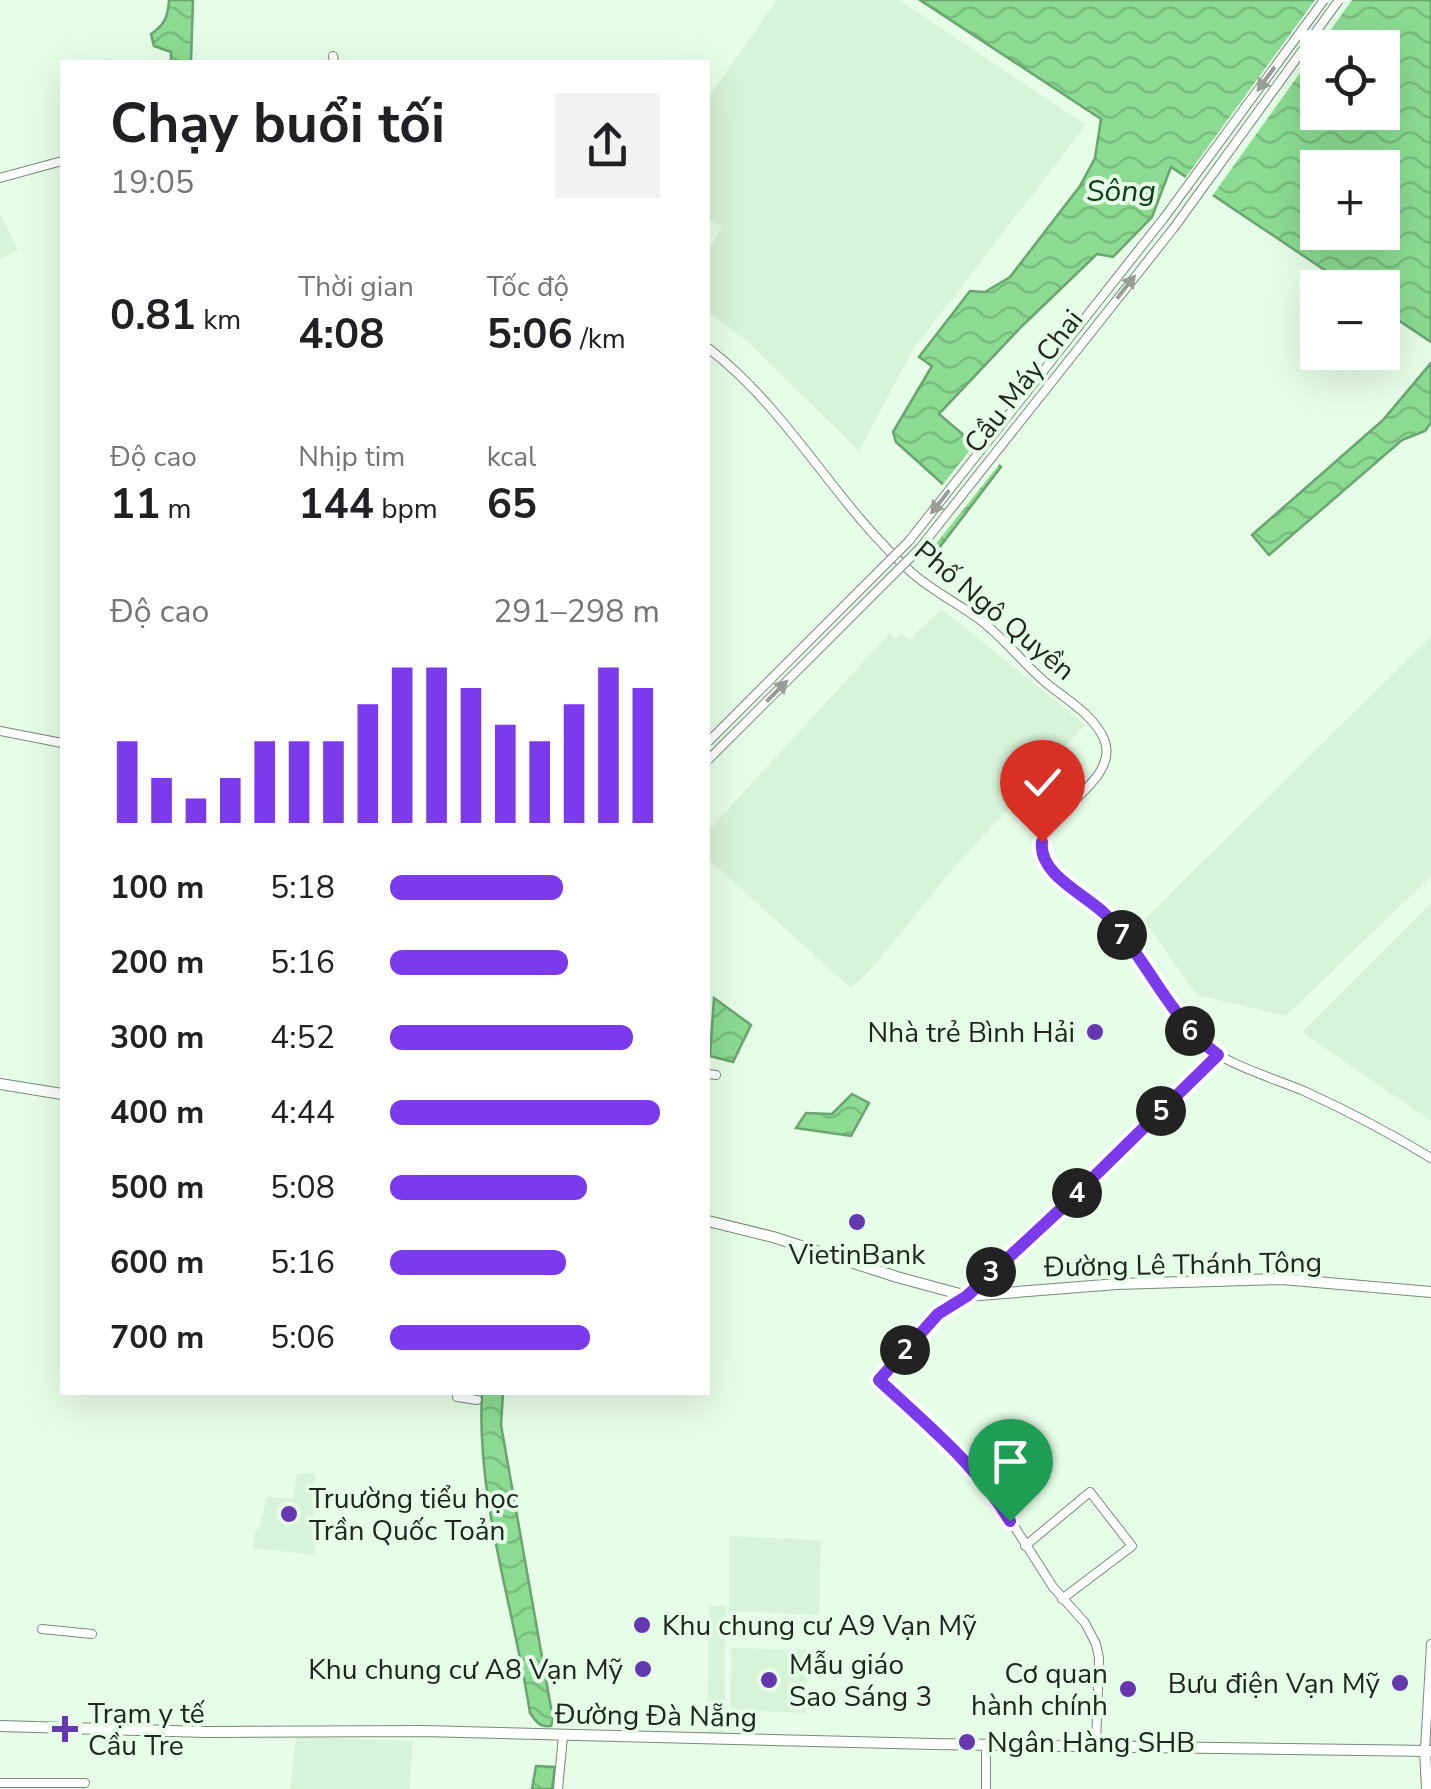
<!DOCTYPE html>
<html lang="vi">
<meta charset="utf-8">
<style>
:root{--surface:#fff;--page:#f2f2f2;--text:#202124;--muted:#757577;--accent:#7c3aed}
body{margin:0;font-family:"Nunito Sans",sans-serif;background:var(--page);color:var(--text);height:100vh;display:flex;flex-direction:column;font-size:38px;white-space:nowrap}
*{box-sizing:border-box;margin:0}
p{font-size:32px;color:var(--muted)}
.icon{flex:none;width:55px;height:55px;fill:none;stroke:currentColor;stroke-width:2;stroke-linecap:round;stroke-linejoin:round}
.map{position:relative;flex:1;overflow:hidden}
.sheet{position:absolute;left:60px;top:60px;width:650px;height:1335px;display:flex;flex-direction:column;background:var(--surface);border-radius:0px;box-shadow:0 10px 40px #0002}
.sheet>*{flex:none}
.tools{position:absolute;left:1300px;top:30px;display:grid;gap:20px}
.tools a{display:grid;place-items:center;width:100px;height:100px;border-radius:0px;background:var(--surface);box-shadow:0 10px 40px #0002;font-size:50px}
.pin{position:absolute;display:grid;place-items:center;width:85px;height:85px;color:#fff;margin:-102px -42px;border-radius:50% 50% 50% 0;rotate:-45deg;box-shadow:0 0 10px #0007}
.pin .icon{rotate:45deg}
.km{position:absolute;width:50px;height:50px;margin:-25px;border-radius:50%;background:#222;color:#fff;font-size:28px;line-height:50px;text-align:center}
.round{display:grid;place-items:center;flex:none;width:105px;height:105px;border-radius:0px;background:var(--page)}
.summary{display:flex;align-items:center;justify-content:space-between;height:170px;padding:0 50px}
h1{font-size:55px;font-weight:700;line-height:75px}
.stats{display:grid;grid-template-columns:repeat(3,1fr);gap:15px;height:170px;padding:10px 50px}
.stats div{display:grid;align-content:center}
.stats b{font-size:42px;font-weight:700}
.stats small{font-size:28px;font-weight:400}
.stats p{font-size:28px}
.chart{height:280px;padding:20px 50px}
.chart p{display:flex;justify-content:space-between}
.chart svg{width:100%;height:180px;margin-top:10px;stroke:var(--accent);stroke-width:6}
ul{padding:0 50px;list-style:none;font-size:32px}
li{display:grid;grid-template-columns:160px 120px 1fr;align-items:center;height:75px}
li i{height:25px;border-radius:12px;background:var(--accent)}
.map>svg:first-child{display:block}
.built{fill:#d7f3d8}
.water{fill:url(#water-waves);stroke:#6aa46f;stroke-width:2.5;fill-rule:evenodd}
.pier{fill:#e6fde7}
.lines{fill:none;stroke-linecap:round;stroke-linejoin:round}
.minor-casing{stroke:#768a77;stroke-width:10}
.major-casing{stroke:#768a77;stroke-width:12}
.minor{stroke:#fff;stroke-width:8}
.major{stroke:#fff;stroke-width:10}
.minor-bridge-casing{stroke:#768a77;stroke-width:10;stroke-linecap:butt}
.minor-bridge{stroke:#fff;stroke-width:8}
.oneway{fill:#999d99}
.route-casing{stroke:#fff;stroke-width:20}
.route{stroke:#7c3aed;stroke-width:12}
.poi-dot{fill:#6638b0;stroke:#e6fde7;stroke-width:4}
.labels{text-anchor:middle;stroke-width:8;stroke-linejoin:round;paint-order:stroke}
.street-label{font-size:28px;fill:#1d251d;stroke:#e6fde7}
.poi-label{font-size:28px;fill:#1d251d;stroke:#e6fde7;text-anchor:start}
.water-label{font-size:30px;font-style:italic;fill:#044113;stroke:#e6fde7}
</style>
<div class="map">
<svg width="1431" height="1789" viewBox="0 0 1431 1789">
<defs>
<pattern id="water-waves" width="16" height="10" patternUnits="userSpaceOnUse" patternTransform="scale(2.5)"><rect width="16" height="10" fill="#8bdb92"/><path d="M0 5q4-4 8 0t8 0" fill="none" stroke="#78bc7d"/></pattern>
</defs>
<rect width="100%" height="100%" fill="#e6fde7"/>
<!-- built -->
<g class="built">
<polygon points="777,0 899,0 1086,125 912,351 859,451 747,341 708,312 708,251 722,227 708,219 708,98"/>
<polygon points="0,213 18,250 0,259"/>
<polygon points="942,609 1085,725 950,872 874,966 851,988 708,859 708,831 889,634 895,639 901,633 909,640"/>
<polygon points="1431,636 1431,876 1286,1016 1197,995 1144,920"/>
<polygon points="1431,903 1431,1121 1302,1032"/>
<polygon points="315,1473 315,1555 253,1548 256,1529 259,1529 267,1497 293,1499 297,1474"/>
<polygon points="729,1536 821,1540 819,1615 729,1611"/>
<polygon points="709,1606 726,1606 724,1736 707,1735"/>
<polygon points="731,1648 808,1650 806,1713 730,1710"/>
<polygon points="296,1737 413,1741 409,1789 290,1789"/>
</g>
<!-- water -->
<g class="water">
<path d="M169,0H193L191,62H171V52L154,46L151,34C165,25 168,16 169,0Z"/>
<path d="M920,0H1431V342L1383,310L1382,288L1350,287L1171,167L1152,217L1113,257L1097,254L1021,327L939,414L1001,467L939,548L920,537L946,499L945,486L896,442L893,432L932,366L919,357L970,291L985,292L1010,277L1080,186L1095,158L1101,119ZM1318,48H1382V112H1318ZM1318,168H1382V232H1318Z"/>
<polygon points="1431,363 1431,423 1425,431 1402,440 1269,555 1252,535 1383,420"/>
<polygon points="714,998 751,1025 733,1062 710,1056"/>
<polygon points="852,1094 869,1103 851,1136 796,1128 806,1113 832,1114"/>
<path d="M482,1393H503L501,1425L553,1719L551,1726C539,1728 536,1721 530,1713C514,1607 476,1500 482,1393Z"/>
<polygon points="536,1766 555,1767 552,1789 532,1789"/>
</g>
<!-- pier -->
<g class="pier">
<polygon points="1315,0 1352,0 1210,199 1183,181"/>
<polygon points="977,441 1002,461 931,550 916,541 918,522 941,497 940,488"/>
</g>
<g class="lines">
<defs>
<g id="minor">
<polyline points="333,56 334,62"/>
<polyline points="0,178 62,161"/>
<path d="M708,348C789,410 835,504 911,572C931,590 957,603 979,619C1003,637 1022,662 1045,682C1065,699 1093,714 1104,739C1123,783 1032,816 1042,853C1051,882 1088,896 1106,916C1142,954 1162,1008 1202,1043C1229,1066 1271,1077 1304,1091C1348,1111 1390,1133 1431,1158"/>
<polyline points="0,731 62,743"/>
<polyline points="708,1074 716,1075"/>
<polyline points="457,1397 477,1400"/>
<polyline points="1025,1546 1090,1492 1132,1546 1062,1599"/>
<polyline points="42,1629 92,1634"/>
<polyline points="1096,1745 1099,1658 1096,1644 1085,1623 1053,1587 988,1485 932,1427 879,1380 938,1314 967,1296 1063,1207 1217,1055"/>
<polyline points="1425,1750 1431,1644"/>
<polyline points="0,1783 85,1783"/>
<polyline points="558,1789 563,1736"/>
<polyline points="986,1789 986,1744"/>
</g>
<g id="major">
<polyline points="0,1084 62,1094"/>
<polyline points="708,1221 773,1237 897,1277 967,1296 1117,1284 1282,1279 1431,1292"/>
<polyline points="0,1726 206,1732 423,1731 933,1744 1431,1751"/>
<polyline points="1425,1750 1427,1789"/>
</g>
</defs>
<!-- minor casing -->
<use href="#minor" class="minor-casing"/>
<!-- major casing -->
<use href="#major" class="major-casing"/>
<!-- minor -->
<use href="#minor" class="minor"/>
<!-- major -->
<use href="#major" class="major"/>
<defs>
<g id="minor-bridge">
<polyline points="708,742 909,541 1164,218 1324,0"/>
<polyline points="708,760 920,548 1173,229 1339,0"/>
</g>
</defs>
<!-- minor-bridge casing -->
<use href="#minor-bridge" class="minor-bridge-casing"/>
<!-- minor-bridge -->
<use href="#minor-bridge" class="minor-bridge"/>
</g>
<!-- one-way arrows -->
<defs><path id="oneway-solid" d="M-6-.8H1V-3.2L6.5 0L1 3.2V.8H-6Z" transform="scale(2.5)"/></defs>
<g class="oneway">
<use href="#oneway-solid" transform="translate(1266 79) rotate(126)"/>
<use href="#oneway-solid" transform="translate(1126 287) rotate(-52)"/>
<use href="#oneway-solid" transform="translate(940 502) rotate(128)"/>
<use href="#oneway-solid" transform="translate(777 691) rotate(-45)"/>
</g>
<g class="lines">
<defs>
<path id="route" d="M1010,1521C977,1465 926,1424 879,1380L938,1314L967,1296L1063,1207L1218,1055C1169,1018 1147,959 1106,915C1087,895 1038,875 1042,842"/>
</defs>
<!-- route casing -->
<use href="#route" class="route-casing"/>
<!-- route -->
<use href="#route" class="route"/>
</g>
<!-- markers -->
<g class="poi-dot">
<circle cx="1095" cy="1032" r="10"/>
<circle cx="857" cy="1222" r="10"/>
<circle cx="289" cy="1514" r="10"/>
<circle cx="642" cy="1625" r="10"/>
<circle cx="643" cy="1669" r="10"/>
<circle cx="769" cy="1680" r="10"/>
<circle cx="1400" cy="1683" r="10"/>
<circle cx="1128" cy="1689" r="10"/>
<path d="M60 1714h10v10h10v10h-10v10h-10v-10h-10v-10h10z"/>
<circle cx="967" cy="1742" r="10"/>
</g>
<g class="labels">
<!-- street labels -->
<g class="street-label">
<text transform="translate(1023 381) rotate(-52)" y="10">Cầu Máy Chai</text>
<text transform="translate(995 610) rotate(40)" y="10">Phố Ngô Quyền</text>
<text transform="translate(1183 1264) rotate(-1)" y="10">Đường Lê Thánh Tông</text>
<text transform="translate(656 1715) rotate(1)" y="10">Đường Đà Nẵng</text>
</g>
<!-- poi labels -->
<g class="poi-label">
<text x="1075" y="1042" text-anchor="end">Nhà trẻ Bình Hải</text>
<text x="857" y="1264" text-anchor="middle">VietinBank</text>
<text x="309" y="1508">Truường tiểu học<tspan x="309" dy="32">Trần Quốc Toản</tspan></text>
<text x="662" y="1635">Khu chung cư A9 Vạn Mỹ</text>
<text x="789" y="1674">Mẫu giáo<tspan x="789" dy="32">Sao Sáng 3</tspan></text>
<text x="623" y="1679" text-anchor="end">Khu chung cư A8 Vạn Mỹ</text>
<text x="1108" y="1683" text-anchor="end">Cơ quan<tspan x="1108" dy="32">hành chính</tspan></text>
<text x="1380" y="1693" text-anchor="end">Bưu điện Vạn Mỹ</text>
<text x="88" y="1723">Trạm y tế<tspan x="88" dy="32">Cầu Tre</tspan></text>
<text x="987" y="1752">Ngân Hàng SHB</text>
</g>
<!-- water labels -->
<g class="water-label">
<text x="1121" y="201">Sông</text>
</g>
</g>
</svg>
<div class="tools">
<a><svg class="icon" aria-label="locate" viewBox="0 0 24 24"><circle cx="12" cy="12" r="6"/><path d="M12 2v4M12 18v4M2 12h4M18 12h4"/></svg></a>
<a>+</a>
<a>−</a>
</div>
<div class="pin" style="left:1010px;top:1521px;background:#1e9e55"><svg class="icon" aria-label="arrive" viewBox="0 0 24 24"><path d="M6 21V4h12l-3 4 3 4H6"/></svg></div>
<div class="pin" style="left:1042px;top:842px;background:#d93025"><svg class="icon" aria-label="check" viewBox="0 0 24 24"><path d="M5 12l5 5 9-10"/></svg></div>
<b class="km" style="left:905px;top:1350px">2</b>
<b class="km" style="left:991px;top:1272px">3</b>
<b class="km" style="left:1077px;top:1193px">4</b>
<b class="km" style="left:1161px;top:1111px">5</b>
<b class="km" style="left:1190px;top:1031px">6</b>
<b class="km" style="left:1122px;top:935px">7</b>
<section class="sheet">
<div class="summary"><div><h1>Chạy buổi tối</h1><p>19:05</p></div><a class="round"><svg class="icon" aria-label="share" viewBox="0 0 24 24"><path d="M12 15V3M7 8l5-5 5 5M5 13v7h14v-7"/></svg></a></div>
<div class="stats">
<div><b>0.81<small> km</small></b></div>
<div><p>Thời gian</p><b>4:08</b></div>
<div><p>Tốc độ</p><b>5:06<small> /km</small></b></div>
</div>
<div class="stats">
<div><p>Độ cao</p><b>11<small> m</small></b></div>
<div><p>Nhịp tim</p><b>144<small> bpm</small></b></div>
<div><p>kcal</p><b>65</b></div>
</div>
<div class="chart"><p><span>Độ cao</span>291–298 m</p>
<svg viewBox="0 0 160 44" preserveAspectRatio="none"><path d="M5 44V24M15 44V33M25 44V38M35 44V33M45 44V24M55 44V24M65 44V24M75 44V15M85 44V6M95 44V6M105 44V11M115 44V20M125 44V24M135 44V15M145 44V6M155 44V11"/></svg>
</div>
<ul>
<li><b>100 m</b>5:18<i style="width:64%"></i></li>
<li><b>200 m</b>5:16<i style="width:66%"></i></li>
<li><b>300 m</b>4:52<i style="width:90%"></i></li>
<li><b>400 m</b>4:44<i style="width:100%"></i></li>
<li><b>500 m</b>5:08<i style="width:73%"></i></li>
<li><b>600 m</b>5:16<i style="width:65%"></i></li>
<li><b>700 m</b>5:06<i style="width:74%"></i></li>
</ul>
</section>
</div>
